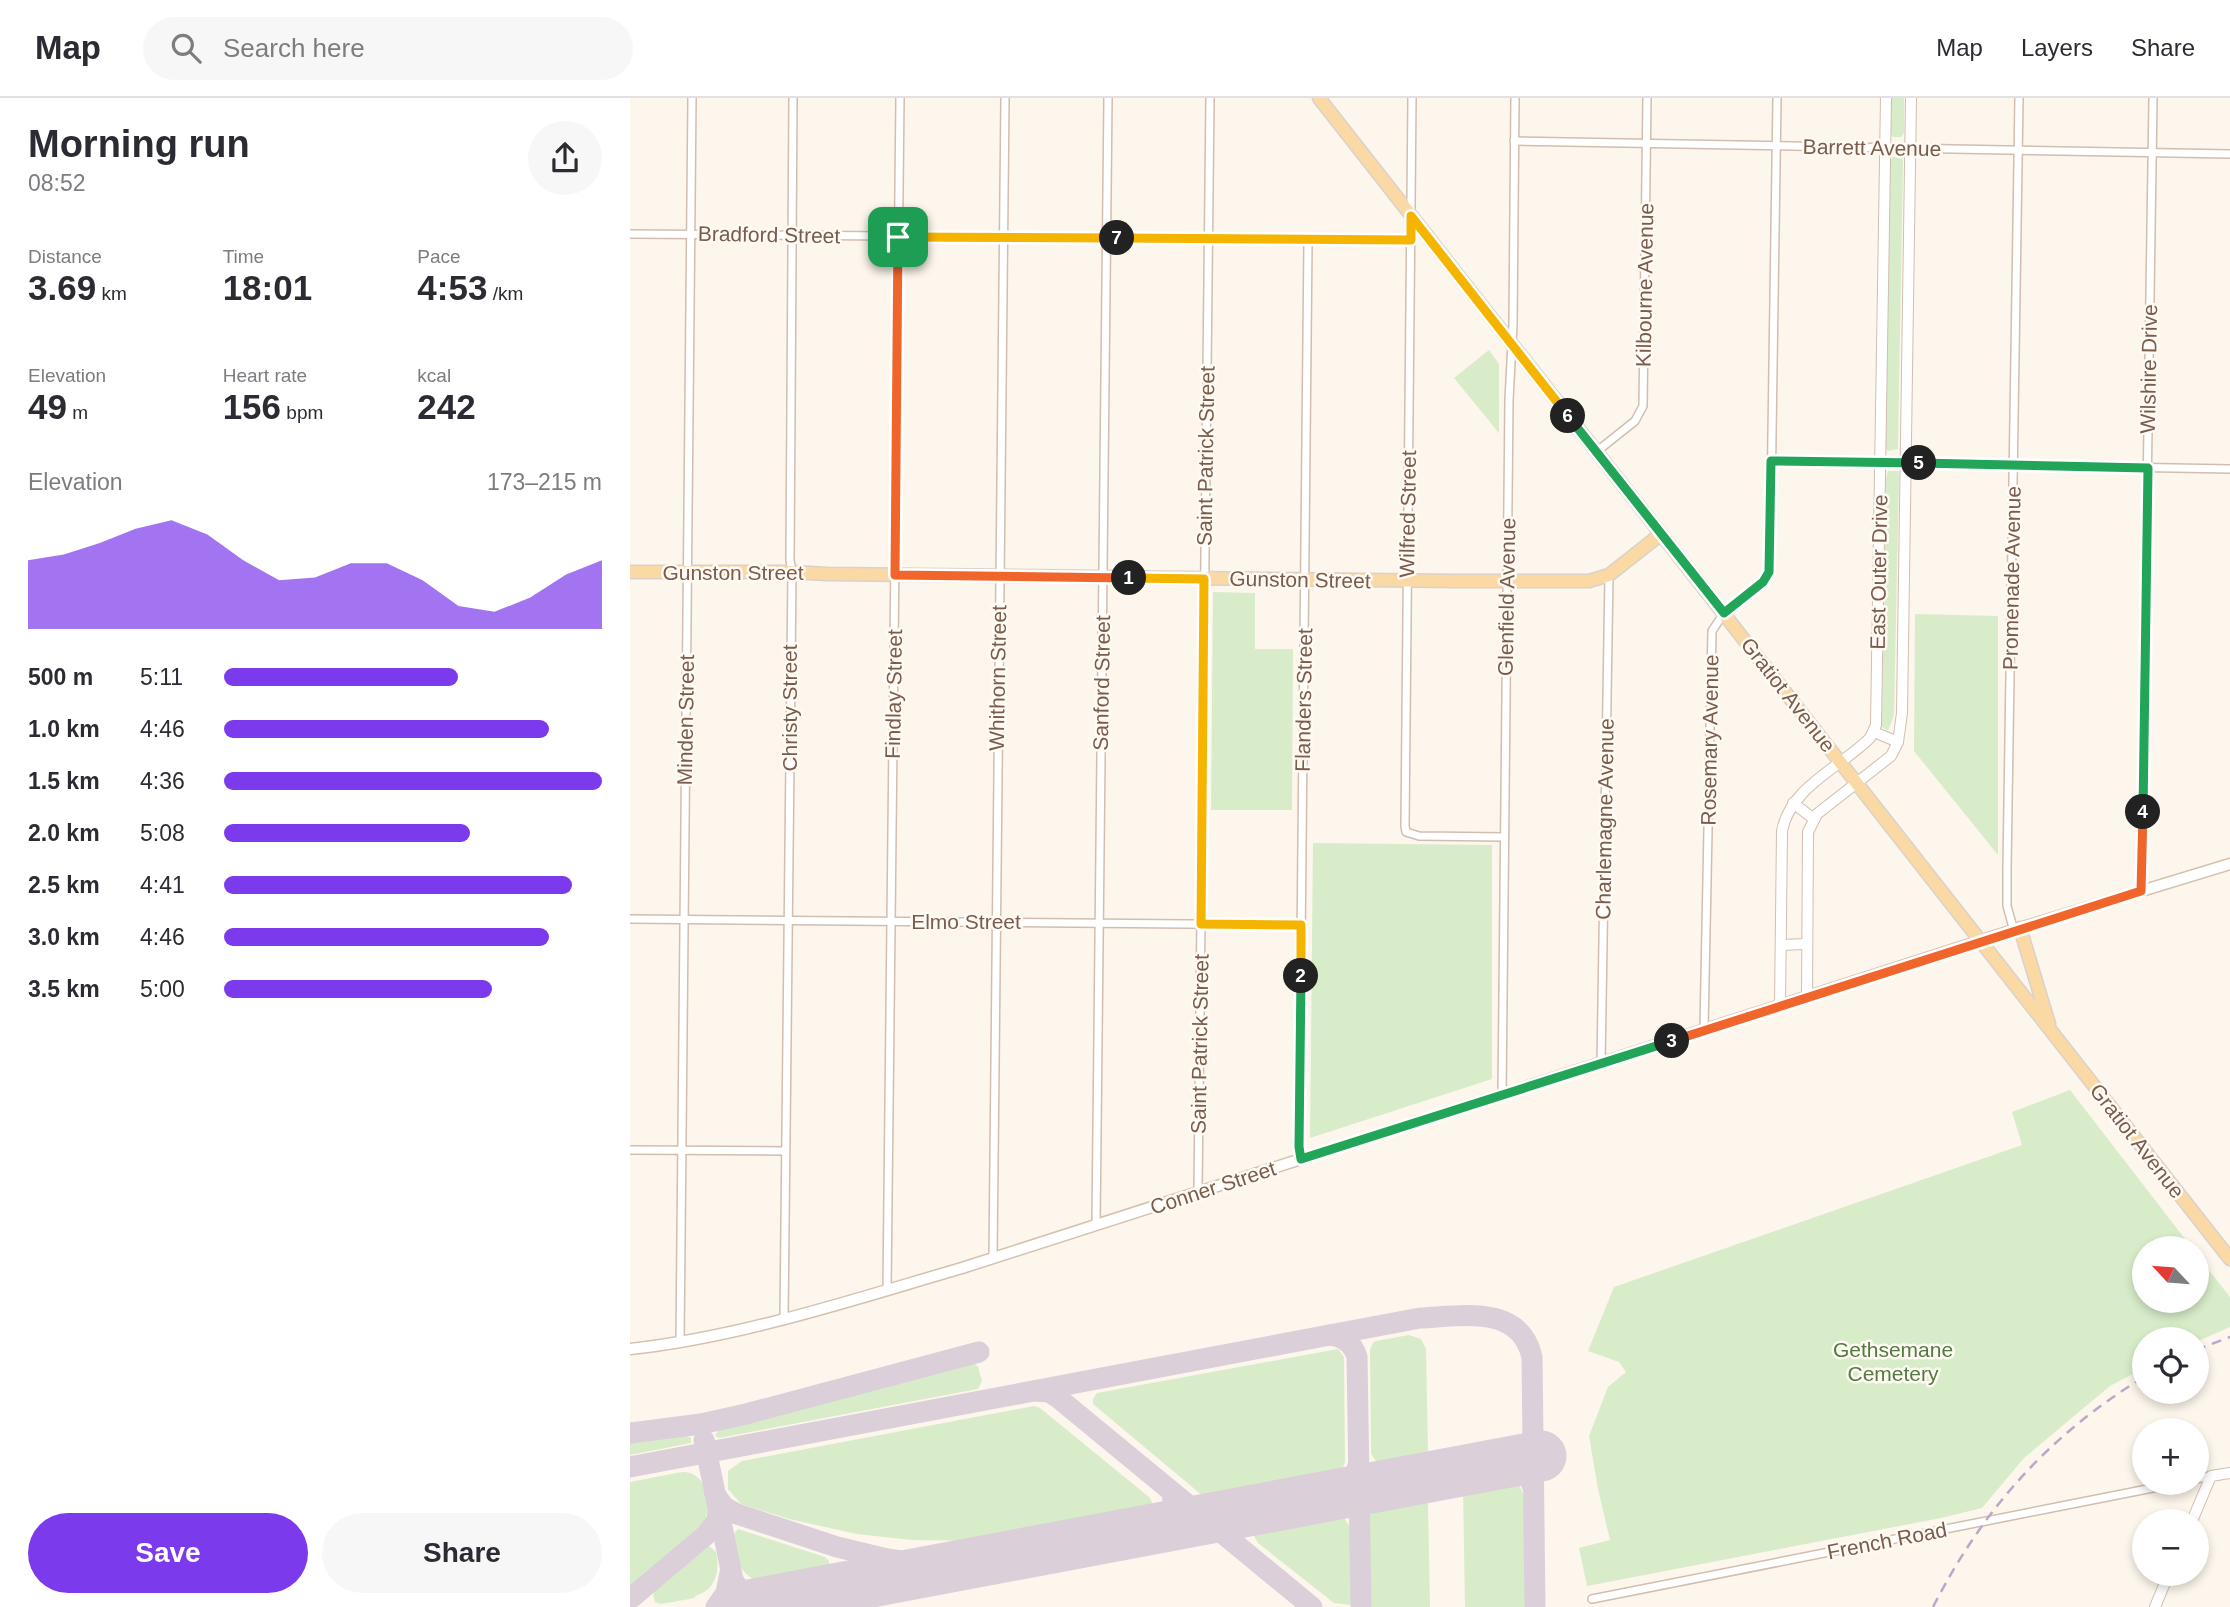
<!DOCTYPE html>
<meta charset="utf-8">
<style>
:root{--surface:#fff;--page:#f7f7f7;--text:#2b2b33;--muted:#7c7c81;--line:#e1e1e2;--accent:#7c3aed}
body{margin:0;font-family:Arial,sans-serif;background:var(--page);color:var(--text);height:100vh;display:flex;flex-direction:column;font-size:26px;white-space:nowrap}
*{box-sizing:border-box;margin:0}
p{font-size:23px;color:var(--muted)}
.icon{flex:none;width:38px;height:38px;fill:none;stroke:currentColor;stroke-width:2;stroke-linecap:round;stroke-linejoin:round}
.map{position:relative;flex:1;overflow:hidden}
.details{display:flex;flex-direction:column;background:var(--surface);width:630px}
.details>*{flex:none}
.needle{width:46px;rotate:296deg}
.tools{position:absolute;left:1502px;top:1138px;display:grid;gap:14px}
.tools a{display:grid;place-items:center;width:77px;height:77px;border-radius:50%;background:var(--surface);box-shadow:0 4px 10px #0003;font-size:35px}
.pin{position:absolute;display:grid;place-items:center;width:60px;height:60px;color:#fff;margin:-30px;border-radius:14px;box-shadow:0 4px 10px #0006}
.km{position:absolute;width:35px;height:35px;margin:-18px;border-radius:50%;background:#222;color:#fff;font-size:19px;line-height:35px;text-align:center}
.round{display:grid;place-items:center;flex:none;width:74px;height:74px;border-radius:37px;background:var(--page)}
.headline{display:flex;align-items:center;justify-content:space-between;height:119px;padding:0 28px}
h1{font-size:38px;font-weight:800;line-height:52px}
.stats{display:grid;grid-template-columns:repeat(3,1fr);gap:10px;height:119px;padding:7px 28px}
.stats div{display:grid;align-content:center}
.stats b{font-size:35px;font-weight:800}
.stats small{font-size:19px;font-weight:400}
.stats p{font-size:19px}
.chart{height:196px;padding:14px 28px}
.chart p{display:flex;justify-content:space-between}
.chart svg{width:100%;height:126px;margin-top:7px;fill:var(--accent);opacity:.7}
.primary-button{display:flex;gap:14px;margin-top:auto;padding:14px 28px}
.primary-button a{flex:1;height:80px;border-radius:42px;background:var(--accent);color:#fff;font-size:28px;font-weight:800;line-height:80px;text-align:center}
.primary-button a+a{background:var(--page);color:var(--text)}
ul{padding:0 28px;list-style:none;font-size:23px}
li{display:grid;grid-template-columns:112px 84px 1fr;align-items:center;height:52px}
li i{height:18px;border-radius:9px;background:var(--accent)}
header{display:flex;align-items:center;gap:42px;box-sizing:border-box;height:98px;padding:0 35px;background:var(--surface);border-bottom:2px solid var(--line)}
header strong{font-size:33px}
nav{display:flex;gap:38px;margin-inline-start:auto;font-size:24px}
.search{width:490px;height:63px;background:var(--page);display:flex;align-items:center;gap:18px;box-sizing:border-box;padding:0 24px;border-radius:38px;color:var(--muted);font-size:26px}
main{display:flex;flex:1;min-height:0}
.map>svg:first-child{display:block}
.green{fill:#d8ecc9}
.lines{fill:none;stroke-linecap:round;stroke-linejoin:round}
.taxiway{stroke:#dbcfda;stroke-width:21}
.runway{stroke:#dbcfda;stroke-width:51}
.minor-casing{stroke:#d1beb0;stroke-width:10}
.tertiary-casing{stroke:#d1beb0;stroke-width:12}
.secondary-casing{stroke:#d6c0b0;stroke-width:13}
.primary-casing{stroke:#dad1cd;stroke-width:15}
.minor{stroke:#fff;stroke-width:7}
.tertiary{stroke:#fff;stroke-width:10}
.secondary{stroke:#fff;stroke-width:10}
.primary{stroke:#fbd9a5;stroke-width:12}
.rail{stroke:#b9a8c9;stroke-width:2.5;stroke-dasharray:10 7;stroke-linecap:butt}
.split-1-casing{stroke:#fff;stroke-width:14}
.split-2-casing{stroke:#fff;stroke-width:14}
.split-3-casing{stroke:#fff;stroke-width:14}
.split-4-casing{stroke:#fff;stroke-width:14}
.split-5-casing{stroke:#fff;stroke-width:14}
.split-6-casing{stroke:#fff;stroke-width:14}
.split-7-casing{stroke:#fff;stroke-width:14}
.split-8-casing{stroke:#fff;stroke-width:14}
.split-1{stroke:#f0652b;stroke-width:9}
.split-2{stroke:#f5b400;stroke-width:9}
.split-3{stroke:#22a559;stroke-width:9}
.split-4{stroke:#f0652b;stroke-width:9}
.split-5{stroke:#22a559;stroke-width:9}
.split-6{stroke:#22a559;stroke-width:9}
.split-7{stroke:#f5b400;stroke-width:9}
.split-8{stroke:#f5b400;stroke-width:9}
.labels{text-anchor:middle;stroke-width:5;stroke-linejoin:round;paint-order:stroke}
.street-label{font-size:21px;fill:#7a5c4d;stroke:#fffaf3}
.park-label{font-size:21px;fill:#537a41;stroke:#fffaf3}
</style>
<header>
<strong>Map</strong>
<div class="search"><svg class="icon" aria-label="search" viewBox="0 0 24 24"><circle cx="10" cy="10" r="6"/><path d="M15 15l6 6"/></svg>Search here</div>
<nav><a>Map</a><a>Layers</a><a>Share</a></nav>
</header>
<main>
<section class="details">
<div class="headline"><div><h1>Morning run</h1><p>08:52</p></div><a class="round"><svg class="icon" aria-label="share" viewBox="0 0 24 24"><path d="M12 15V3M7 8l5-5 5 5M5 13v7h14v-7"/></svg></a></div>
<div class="stats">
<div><p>Distance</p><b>3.69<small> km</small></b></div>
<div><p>Time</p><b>18:01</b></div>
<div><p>Pace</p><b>4:53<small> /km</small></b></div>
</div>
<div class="stats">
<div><p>Elevation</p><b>49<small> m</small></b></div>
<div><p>Heart rate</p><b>156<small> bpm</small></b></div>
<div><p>kcal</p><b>242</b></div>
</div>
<div class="chart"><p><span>Elevation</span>173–215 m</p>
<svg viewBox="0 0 160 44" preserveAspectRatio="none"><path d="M0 44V20L10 18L20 14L30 9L40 6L50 11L60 20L70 27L80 26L90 21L100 21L110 27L120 36L130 38L140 33L150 25L160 20V44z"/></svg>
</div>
<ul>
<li><b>500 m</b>5:11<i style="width:62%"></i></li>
<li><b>1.0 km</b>4:46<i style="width:86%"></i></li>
<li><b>1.5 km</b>4:36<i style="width:100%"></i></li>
<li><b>2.0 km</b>5:08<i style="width:65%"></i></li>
<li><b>2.5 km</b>4:41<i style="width:92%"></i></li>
<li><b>3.0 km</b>4:46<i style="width:86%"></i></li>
<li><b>3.5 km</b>5:00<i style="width:71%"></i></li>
</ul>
<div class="primary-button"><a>Save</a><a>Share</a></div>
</section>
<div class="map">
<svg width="1600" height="1509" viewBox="0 0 1600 1509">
<rect width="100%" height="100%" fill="#fdf6ec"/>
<!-- green -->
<g class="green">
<polygon points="1261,0 1274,0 1274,35 1271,39 1263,39 1261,36"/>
<polygon points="1262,59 1272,60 1273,64 1268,351 1258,353 1256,350 1260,67"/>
<polygon points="859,252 869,266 869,335 824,280"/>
<polygon points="1258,373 1268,373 1269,377 1264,617 1258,633 1252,629 1252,620 1256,380"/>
<polygon points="583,494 625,495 625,551 663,551 662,712 581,712"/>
<polygon points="1285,516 1368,518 1368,757 1284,653"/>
<polygon points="683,745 862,747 862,981 680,1040"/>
<polygon points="1440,992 1562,1150 1514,1150 1514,1202 1566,1202 1566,1156 1600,1199 1600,1229 1566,1244 1566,1241 1514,1241 1514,1270 1480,1288 1394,1360 1352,1410 1311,1420 957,1488 949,1450 980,1442 968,1391 959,1338 978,1289 996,1274 989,1264 958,1253 984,1189 1392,1047 1382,1014"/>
<path d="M779,1237L791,1241L796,1251L798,1353C786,1368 750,1378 741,1355L740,1252L743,1245L746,1243Z"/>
<polygon points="708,1251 714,1259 715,1364 711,1374 702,1379 586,1401 586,1399 573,1398 463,1306 463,1301 467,1295"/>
<polygon points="338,1265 344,1265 348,1269 352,1283 348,1291 89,1340 85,1338 89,1331"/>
<polygon points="404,1308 410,1310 519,1399 522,1404 520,1414 391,1438 346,1443 282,1442 227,1436 159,1421 111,1406 98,1391 98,1373 112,1363"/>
<polygon points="54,1337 61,1340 61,1345 0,1357 0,1343"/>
<path d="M52,1374C78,1373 84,1411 71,1429L0,1489V1384Z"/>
<polygon points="878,1382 889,1387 895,1399 896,1509 835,1509 833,1390"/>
<polygon points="791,1399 798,1406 800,1509 739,1509 739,1416 750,1407"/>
<polygon points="703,1417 714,1420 720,1429 721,1507 704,1505 628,1445 624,1438 629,1429"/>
<path d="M108,1431L195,1459L199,1463L200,1470L193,1476L139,1486V1484C111,1484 105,1461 102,1438Z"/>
<path d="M79,1448L86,1454C90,1474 86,1492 65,1498V1500L31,1506L25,1504L23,1497L26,1491L74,1450Z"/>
</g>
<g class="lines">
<!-- taxiway -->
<g class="taxiway">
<path d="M699,1237C713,1238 723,1245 727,1259L731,1509"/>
<polyline points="404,1293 419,1294 427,1299 682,1509"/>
<polyline points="0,1335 71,1326 116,1316 349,1254"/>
<path d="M74,1342L103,1482C114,1500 126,1502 146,1502"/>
<polyline points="880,1364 896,1372 902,1387"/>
<path d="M0,1369L790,1220C832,1218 890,1206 902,1259L905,1509"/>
<polyline points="85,1396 94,1409 107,1416 207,1449 257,1461 299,1467 341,1465"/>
<path d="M687,1399C706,1395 722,1388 728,1368"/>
<path d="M505,1434C527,1429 548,1425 542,1395"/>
<polyline points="0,1501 77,1436 87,1422 88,1413"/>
<polyline points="86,1509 96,1495 100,1475"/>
</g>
<!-- runway -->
<polyline class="runway" points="108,1509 911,1358"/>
<defs>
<g id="minor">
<polyline points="782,0 775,728 776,734 789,738 874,739"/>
<polyline points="884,43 1600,56"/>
<polyline points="0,136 781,142"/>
<polyline points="966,354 1005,323 1013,308 1017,0"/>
<polyline points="1141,363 1600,371"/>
<polyline points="1511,793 1523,0"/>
<polyline points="0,821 671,827"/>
<polyline points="1384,833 1377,808 1377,770 1389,0"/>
<polyline points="1074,931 1082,533 1094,515 1133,484 1140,470 1147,0"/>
<polyline points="971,966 979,477"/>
<polyline points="872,998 879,302 883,226 885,0"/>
<polyline points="0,1052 155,1053"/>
<polyline points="671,1061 669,1049 678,143"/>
<polyline points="568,1095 580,0"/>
<polyline points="466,1127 478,0"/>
<polyline points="363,1160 375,0"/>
<polyline points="257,1192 270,0"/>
<polyline points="154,1220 162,474 160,462 163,0"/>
<polyline points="50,1245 62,0"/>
<polyline points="1566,1381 1581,1378"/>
<polyline points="962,1501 1553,1384"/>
</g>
<g id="tertiary">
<polyline points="1244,634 1268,644"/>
<polyline points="1163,705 1184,721"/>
<polyline points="1151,847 1176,846"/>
<polyline points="1177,899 1178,734 1187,716 1261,658 1268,644 1272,615 1281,0"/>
<path d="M1150,907L1152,733C1160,689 1211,669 1240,640L1246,627L1256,0"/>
<polyline points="1562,1423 1581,1378 1600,1375"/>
<polyline points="1525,1509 1539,1475"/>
</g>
<path id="secondary" d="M0,1251C111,1239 225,1201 332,1170L1390,830L1600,766"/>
<g id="primary">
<polyline points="689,0 1600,1161"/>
<polyline points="0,474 162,474 197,476 827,483 959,483 979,477 1031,436"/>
<polyline points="1390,830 1419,926"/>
</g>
</defs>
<!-- minor casing -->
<use href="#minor" class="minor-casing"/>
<!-- tertiary casing -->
<use href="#tertiary" class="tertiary-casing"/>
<!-- secondary casing -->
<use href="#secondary" class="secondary-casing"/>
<!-- primary casing -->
<use href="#primary" class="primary-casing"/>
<!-- minor -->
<use href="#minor" class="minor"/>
<!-- tertiary -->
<use href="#tertiary" class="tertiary"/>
<!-- secondary -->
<use href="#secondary" class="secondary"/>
<!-- primary -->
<use href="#primary" class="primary"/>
<!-- rail -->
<g class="rail">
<polyline points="1566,1252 1600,1239"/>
<path d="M1303,1509C1353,1411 1419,1337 1514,1279"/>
</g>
</g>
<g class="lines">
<defs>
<polyline id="split-1" points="268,139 265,477 499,480"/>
<polyline id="split-2" points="499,480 574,481 571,826 671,827 671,878"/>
<polyline id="split-3" points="671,878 669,1049 671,1061 1042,943"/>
<polyline id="split-4" points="1042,943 1511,793 1513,714"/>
<polyline id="split-5" points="1289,365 1518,370 1513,714"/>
<polyline id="split-6" points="938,318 1094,515 1133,484 1139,474 1141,363 1289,365"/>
<polyline id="split-7" points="487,140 781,142 781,118 938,318"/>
<polyline id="split-8" points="268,139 487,140"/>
</defs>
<!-- split-1 casing -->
<use href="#split-1" class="split-1-casing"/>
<!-- split-2 casing -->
<use href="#split-2" class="split-2-casing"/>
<!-- split-3 casing -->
<use href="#split-3" class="split-3-casing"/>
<!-- split-4 casing -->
<use href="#split-4" class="split-4-casing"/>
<!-- split-5 casing -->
<use href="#split-5" class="split-5-casing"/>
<!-- split-6 casing -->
<use href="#split-6" class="split-6-casing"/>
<!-- split-7 casing -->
<use href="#split-7" class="split-7-casing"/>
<!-- split-8 casing -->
<use href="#split-8" class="split-8-casing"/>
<!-- split-1 -->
<use href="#split-1" class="split-1"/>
<!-- split-2 -->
<use href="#split-2" class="split-2"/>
<!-- split-3 -->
<use href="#split-3" class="split-3"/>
<!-- split-4 -->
<use href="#split-4" class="split-4"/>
<!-- split-5 -->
<use href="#split-5" class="split-5"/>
<!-- split-6 -->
<use href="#split-6" class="split-6"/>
<!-- split-7 -->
<use href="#split-7" class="split-7"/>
<!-- split-8 -->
<use href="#split-8" class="split-8"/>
</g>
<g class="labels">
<!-- street labels -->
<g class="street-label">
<text transform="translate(1242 50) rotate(1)" y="7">Barrett Avenue</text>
<text transform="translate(139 137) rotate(1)" y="7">Bradford Street</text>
<text transform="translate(1015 187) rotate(-89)" y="7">Kilbourne Avenue</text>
<text transform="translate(1519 271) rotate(-89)" y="7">Wilshire Drive</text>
<text transform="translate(576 358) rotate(-89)" y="7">Saint Patrick Street</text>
<text transform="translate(778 416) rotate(-89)" y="7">Wilfred Street</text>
<text transform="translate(1249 474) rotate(-89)" y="7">East Outer Drive</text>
<text x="103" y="482">Gunston Street</text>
<text transform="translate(1382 480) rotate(-89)" y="7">Promenade Avenue</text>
<text transform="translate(670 482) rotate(1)" y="7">Gunston Street</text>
<text transform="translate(877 499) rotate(-89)" y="7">Glenfield Avenue</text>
<text transform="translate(368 580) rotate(-89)" y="7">Whithorn Street</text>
<text transform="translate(472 585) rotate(-89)" y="7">Sanford Street</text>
<text transform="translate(264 596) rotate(-89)" y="7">Findlay Street</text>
<text transform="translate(1158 597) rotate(52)" y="7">Gratiot Avenue</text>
<text transform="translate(674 602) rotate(-89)" y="7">Flanders Street</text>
<text transform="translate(160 610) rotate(-90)" y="7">Christy Street</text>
<text transform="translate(56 622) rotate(-89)" y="7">Minden Street</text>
<text transform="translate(1080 642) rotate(-89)" y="7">Rosemary Avenue</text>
<text transform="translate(975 721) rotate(-89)" y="7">Charlemagne Avenue</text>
<text x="336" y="831">Elmo Street</text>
<text transform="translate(570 946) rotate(-89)" y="7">Saint Patrick Street</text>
<text transform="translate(1507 1043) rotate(52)" y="7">Gratiot Avenue</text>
<text transform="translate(583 1090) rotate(-18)" y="7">Conner Street</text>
<text transform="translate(1257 1443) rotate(-11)" y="7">French Road</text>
</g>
<!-- park labels -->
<g class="park-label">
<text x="1263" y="1259">Gethsemane<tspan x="1263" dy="24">Cemetery</tspan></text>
</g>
</g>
</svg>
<div class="tools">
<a><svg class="needle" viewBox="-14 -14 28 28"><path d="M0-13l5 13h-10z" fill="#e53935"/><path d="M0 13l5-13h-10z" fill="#7c7c81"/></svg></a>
<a><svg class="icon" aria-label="locate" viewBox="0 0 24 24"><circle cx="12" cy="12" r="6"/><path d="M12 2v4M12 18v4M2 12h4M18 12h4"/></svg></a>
<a>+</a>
<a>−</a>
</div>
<div class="pin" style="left:268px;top:139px;background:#1e9e55"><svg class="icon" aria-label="arrive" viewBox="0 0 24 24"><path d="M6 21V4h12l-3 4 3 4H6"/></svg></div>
<b class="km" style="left:499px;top:480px">1</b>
<b class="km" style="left:671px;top:878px">2</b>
<b class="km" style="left:1042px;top:943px">3</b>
<b class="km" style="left:1513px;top:714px">4</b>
<b class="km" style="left:1289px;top:365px">5</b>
<b class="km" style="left:938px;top:318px">6</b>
<b class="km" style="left:487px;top:140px">7</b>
</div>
</main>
